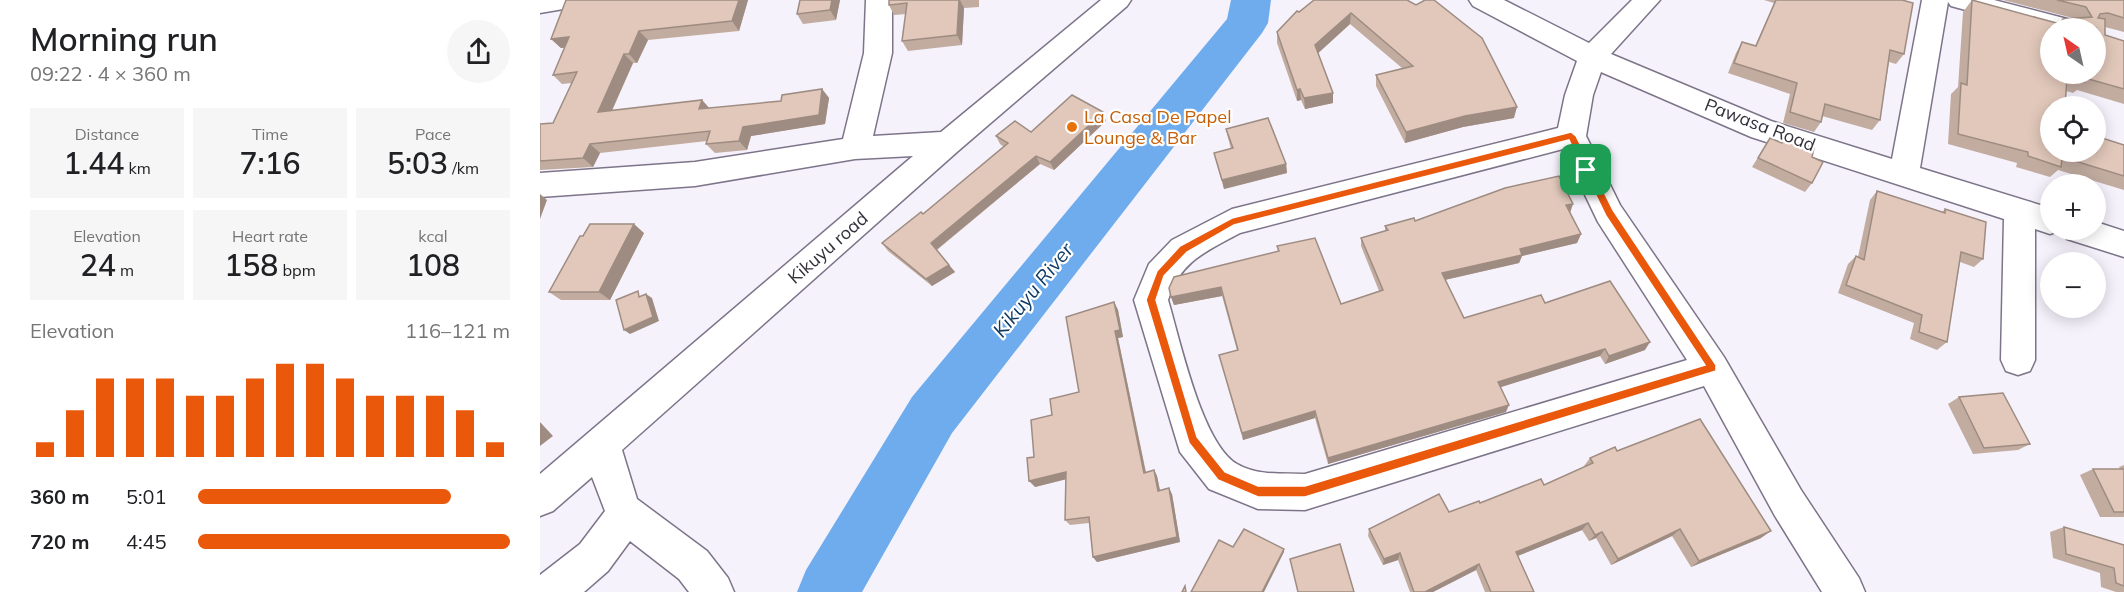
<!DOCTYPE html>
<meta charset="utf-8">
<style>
:root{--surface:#fff;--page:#f6f6f6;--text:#202124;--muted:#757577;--accent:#ea580c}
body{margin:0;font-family:Mulish,sans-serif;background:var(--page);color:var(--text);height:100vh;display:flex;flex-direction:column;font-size:22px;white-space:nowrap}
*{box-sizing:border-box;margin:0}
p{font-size:20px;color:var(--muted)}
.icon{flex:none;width:33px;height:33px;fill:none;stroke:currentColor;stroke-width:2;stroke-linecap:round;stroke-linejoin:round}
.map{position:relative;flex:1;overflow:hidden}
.sheet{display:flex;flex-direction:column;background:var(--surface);width:540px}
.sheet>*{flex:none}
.needle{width:39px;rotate:326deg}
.buttons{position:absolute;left:1500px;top:18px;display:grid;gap:12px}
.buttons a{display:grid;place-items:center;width:66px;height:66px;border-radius:50%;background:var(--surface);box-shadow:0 3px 15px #0003;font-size:30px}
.pin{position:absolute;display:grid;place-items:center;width:51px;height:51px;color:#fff;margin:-26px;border-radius:12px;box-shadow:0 3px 9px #0006}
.round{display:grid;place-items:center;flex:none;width:63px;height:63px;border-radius:32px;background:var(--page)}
.head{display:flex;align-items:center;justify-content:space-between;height:102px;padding:0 30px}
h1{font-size:33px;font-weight:600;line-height:45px}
.metrics{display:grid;grid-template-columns:repeat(3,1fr);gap:9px;height:102px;padding:6px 30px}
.metrics div{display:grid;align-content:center;border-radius:0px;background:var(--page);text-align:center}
.metrics b{font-size:30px;font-weight:600}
.metrics small{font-size:16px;font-weight:400}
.metrics p{font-size:16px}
.chart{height:168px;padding:12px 30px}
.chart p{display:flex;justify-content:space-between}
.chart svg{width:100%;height:108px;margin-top:6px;stroke:var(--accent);stroke-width:6}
ul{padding:0 30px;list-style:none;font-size:20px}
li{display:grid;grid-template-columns:96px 72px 1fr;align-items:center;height:45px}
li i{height:15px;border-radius:8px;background:var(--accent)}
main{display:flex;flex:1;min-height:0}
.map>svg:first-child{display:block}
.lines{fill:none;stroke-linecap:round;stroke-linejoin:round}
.river{fill:#6eaced;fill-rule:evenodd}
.minor-casing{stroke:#7d7489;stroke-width:3}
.minor{fill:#fff;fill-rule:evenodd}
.wall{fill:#c2aca0}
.shaded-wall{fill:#9e8c82}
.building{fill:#e1c8ba;stroke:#9e8c82;stroke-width:1.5;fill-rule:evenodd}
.route{fill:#ea580c;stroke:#fff;stroke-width:1.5;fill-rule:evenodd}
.food-dot{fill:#e8710a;stroke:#fff;stroke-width:2}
.labels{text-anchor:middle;stroke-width:4.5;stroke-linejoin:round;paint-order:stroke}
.food-label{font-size:18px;fill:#c56008;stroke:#fff;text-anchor:start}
.street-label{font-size:18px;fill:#35313b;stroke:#fff}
.water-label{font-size:20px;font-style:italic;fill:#0f3c65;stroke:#fff}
</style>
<main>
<section class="sheet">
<div class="head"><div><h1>Morning run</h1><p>09:22 · 4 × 360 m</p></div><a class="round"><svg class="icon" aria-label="share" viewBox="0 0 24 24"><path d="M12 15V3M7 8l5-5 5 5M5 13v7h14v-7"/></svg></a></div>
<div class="metrics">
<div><p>Distance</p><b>1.44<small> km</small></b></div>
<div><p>Time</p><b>7:16</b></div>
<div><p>Pace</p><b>5:03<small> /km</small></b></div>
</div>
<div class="metrics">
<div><p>Elevation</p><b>24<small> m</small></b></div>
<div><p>Heart rate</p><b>158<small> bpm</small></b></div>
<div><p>kcal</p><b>108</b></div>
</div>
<div class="chart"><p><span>Elevation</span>116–121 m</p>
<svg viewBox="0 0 160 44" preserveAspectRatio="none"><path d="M5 44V38M15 44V25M25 44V12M35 44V12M45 44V12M55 44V19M65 44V19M75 44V12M85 44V6M95 44V6M105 44V12M115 44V19M125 44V19M135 44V19M145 44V25M155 44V38"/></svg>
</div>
<ul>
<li><b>360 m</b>5:01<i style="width:81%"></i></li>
<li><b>720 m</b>4:45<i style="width:100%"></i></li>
</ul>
</section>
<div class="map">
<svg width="1584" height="592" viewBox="0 0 1584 592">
<rect width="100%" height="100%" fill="#f6f2fc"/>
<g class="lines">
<!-- river -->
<polygon class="river" points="691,0 731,0 728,23 722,33 412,433 322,592 257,592 266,570 372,397 687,19"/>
<defs>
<g id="minor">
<polygon points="0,0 45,0 41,6 0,13"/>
<polygon points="326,0 352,0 352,53 333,136 401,132 561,0 591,0 587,6 418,151 82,450 97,499 167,551 188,578 194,592 149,592 139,579 90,541 68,571 44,592 0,592 0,575 40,544 65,511 52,477 13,511 0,516 0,474 373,156 315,159 155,186 0,197 0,173 155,162 303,139 324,53"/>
<path d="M929,0H964L1049,43L1092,0H1120L1071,54L1231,121L1352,159L1382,0H1454L1535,21L1539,28H1510V33L1411,6L1408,2L1380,168L1510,208V230H1521L1510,234L1495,229V360L1490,371L1478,375L1466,371L1461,360L1464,219L1211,137L1061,72L1053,95L1046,136L1080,205L1184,357L1261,490L1319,578L1325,592H1282L1235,516L1164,386L765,510L718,509L669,489L640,452L594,300L609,264L632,240L692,209L1018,128L1025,95L1037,61L933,6ZM1023,149L1058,222L1147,360L765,474C742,473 718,476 697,464C662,444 640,340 628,300C640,261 667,251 700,233Z"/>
<polygon points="1556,222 1584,231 1584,257 1527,239 1522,230 1556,230"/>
</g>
</defs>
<!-- minor casing -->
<use href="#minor" class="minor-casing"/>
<!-- minor -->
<use href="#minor" class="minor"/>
</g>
<!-- wall -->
<g class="wall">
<polygon points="26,0 208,0 199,31 108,40 97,63 93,63 72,111 162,100 169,108 241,101 282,89 289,98 285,124 211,136 207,150 175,153 166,144 167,141 60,153 53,167 0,170 0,124 13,123 32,83 22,84 13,75 24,48 21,48 11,39"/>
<polygon points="260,0 300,0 296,20 263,24 257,14"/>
<polygon points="349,0 439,0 439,7 424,8 422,45 368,51 362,41 366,14 354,15 349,5"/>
<polygon points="867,0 974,118 923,127 865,143 836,86 836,75 862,68 810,24 778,53 793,103 765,109 761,100 757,101 737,43 737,32 759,12"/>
<polygon points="1224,0 1362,0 1364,54 1356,64 1349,62 1340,120 1332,130 1282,116 1281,122 1274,132 1243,123 1250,94 1188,73 1196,53 1202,42 1215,46 1234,3"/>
<polygon points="1432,0 1518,24 1523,19 1533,18 1463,0 1584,0 1584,32 1565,27 1565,35 1584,41 1584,104 1537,90 1533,93 1526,91 1510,152 1584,145 1584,190 1518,170 1510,177 1476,167 1477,163 1408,144 1411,94 1418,87 1423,12"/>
<polygon points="563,112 566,121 514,170 500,164 397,250 415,272 392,286 348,251 342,243 383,214 464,147 460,144 456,136 491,132"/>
<polygon points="686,129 746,164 747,173 684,189 674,153 691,149 688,138"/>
<polygon points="1230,138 1241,142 1243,138 1272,157 1272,183 1265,192 1212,167"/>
<polygon points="1337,191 1402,212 1405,209 1443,259 1434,267 1420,262 1407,342 1397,350 1370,339 1374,323 1298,293 1308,264 1316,256 1318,257 1330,200"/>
<polygon points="1030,212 1041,234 1037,243 982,256 979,263 905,280 924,318 1005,303 1105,350 1065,364 1060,356 960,387 966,412 788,464 775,418 703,440 679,355 697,350 682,296 634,305 631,297 738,251 737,246 801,304 839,291 821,246 821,238 845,231 845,226 875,221"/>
<polygon points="104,233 70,300 21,300 9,292"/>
<polygon points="574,302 578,310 583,337 578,338 606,472 614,470 617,476 620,490 632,494 640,542 557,562 553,557 549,523 530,525 525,520 526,479 495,487 494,457 512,415 539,392"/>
<polygon points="1419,397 1490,444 1478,450 1433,454 1408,404"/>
<polygon points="1077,451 1221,538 1151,567 1132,536 1071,565 1056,538 1049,541 1042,530 978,556 994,592 945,592 936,570 893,592 870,592 858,560 843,565 828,536 829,529 909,512 1004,485 1044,467 1044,466 1050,458"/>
<polygon points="1584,465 1584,517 1560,517 1540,475 1553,469 1580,469 1579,467"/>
<polygon points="1524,527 1584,545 1584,592 1576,592 1561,587 1560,573 1513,558 1510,532"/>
</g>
<!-- shaded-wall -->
<g class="shaded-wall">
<polygon points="199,0 208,0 199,31 192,21"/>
<polygon points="292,0 300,0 296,20 290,10"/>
<polygon points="419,0 420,0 424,8 422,45 417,35"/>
<polygon points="811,13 810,24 775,56 775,45"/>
<polygon points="99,31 108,40 97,63 89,54"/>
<polygon points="29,37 38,46 21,48 11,39"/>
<polygon points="84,54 93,63 67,121 58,112"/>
<polygon points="282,89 289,98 285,124 211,136 207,150 199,141 203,127"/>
<polygon points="760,89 761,100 757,101 757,90"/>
<polygon points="793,93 793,103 765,109 764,98"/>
<polygon points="162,100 170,109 159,109"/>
<polygon points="977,107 974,118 923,127 865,143 866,132 925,116"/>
<polygon points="563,112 566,121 514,170 510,162"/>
<polygon points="50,144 60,153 53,167 43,158"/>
<polygon points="496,156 500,164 396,250 391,243"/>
<polygon points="746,164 747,173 684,189 682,180"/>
<polygon points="0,194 7,200 0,219"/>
<polygon points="1033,204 1030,213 1026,205"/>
<polygon points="94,224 104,233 70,300 59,292"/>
<polygon points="1041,234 1037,243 982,256 979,263 900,281 902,273 980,249"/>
<polygon points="409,265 415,272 392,286 386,279"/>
<polygon points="681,287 682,296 634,305 631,297"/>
<polygon points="106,294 112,298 119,321 90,334 84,330"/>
<polygon points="574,302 578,310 583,337 578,338 607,479 604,473 575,331"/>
<polygon points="1110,342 1105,350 1065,364 1069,356"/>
<polygon points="1065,349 1060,356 955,389 958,382"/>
<polygon points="969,405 966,412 788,464 788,458"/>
<polygon points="775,411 775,418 703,440 702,433"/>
<polygon points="0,422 13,436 0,446"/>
<polygon points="614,470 617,476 621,496 618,491"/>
<polygon points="526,472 531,478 495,487 489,481"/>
<polygon points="629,488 632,494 640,542 557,562 553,557"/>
<polygon points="1048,523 1042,530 972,558 976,552"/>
<polygon points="1140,529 1132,536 1071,565 1078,559"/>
<polygon points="1231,531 1221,538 1151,567 1159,561"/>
<polygon points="1062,532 1056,538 1049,541 1055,535"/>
<polygon points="744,549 744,552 724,592 722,592"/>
<polygon points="860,553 858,560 843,565 844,559"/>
<polygon points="939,564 936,570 893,592 885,592"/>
</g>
<!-- building -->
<g class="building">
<polygon points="26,0 199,0 192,21 99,31 89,54 84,54 58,112 162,100 159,109 241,101 242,95 282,89 279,115 203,127 199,141 166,144 170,131 50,144 43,158 0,161 0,124 13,123 37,72 13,75 29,37 11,39"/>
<polygon points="260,0 292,0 290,10 257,14"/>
<polygon points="349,0 419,0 417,35 362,41 367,3 349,5"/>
<polygon points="774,0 867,0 876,5 885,0 894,0 942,38 977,107 925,116 866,132 836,75 873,66 811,13 775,45 793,93 764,98 760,89 757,90 737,32 757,11 759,12"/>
<polygon points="1236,0 1362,0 1373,3 1364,54 1350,50 1340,120 1285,104 1281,122 1250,112 1257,83 1194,63 1202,42 1216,46"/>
<path d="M1432,0L1520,24L1523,19L1552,17L1546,7L1517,0H1584V18L1568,13L1560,14L1558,18L1565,19V35L1584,41V89L1545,78V82L1527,78L1525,106H1510V152H1556V136L1584,145V176L1522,157L1521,167L1488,156V152L1418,134L1421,83L1427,85ZM1510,28H1556V74H1510Z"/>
<polygon points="532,95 563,112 510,162 496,156 391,243 409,265 386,279 342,243 381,212 383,214 468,143 456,136 475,121 491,132"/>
<polygon points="728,118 746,164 682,180 674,153 693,148 686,129"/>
<polygon points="1230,138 1242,143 1243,138 1274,148 1272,157 1283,162 1272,183 1218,158"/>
<polygon points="1019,176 1033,204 1026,205 1041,234 980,249 982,255 902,273 924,318 1001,295 1005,303 1070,281 1110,342 1069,356 1065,349 958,382 969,405 788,458 775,411 702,433 679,355 698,350 681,287 631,297 629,288 634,277 739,251 737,246 775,238 801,304 843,290 821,238 848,230 845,226 874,218 875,221 965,188"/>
<polygon points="1337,191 1405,213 1405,209 1446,222 1443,259 1421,252 1407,342 1379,332 1382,315 1306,285 1316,256 1324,260"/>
<polygon points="50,224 94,224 59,292 9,292 40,236 43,236"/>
<polygon points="98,291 99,297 106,294 113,317 84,330 76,300"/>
<polygon points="574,302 580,330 575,331 604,473 614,470 618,491 629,488 637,537 553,557 549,517 525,520 526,472 489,481 487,458 494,457 491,420 512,415 510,399 539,392 526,317"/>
<polygon points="1463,393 1490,444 1444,448 1419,397"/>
<polygon points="1160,419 1231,531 1159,561 1140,529 1078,559 1062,532 1055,535 1048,523 976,552 994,592 951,592 939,564 885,592 874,592 860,553 844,559 829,529 899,494 909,512 939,501 940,503 1001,479 1004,485 1053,463 1050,458 1075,447 1077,451"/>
<polygon points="1553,469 1584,469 1584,512 1574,512"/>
<polygon points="1524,527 1584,545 1584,586 1576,583 1574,568 1526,554"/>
<polygon points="704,529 744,549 722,592 651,592 679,540 693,547"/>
<polygon points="800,544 814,592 758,592 750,559"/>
<polygon points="645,586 646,592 642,592"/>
</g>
<!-- route -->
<path class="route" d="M1031,132L1036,136L1073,210L1176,365V371L765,497H718L678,480L649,443L606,300L617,271L640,246L692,218ZM1029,140L1066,216L1165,365L765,486H718L685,472L657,437L616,300L624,276L647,252L694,225Z"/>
<!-- markers -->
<circle class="food-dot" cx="532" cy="127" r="6"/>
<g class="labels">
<!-- food labels -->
<g class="food-label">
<text x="544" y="123">La Casa De Papel<tspan x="544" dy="21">Lounge &amp; Bar</tspan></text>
</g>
<!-- street labels -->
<g class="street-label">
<text transform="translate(1220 125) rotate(21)" y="6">Pawasa Road</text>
<text transform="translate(288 248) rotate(-41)" y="6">Kikuyu road</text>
</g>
<!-- water labels -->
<g class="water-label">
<text transform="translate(493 290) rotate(-51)" y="7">Kikuyu River</text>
</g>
</g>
</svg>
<div class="buttons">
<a><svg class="needle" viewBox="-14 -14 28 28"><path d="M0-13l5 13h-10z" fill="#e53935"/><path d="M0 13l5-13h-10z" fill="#757577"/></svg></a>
<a><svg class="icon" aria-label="locate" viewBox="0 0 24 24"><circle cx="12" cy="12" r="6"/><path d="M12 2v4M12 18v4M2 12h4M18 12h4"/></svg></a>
<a>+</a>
<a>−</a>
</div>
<div class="pin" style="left:1046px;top:170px;background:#1e9e55"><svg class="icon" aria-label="arrive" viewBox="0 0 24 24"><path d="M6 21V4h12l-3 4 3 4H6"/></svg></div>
</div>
</main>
